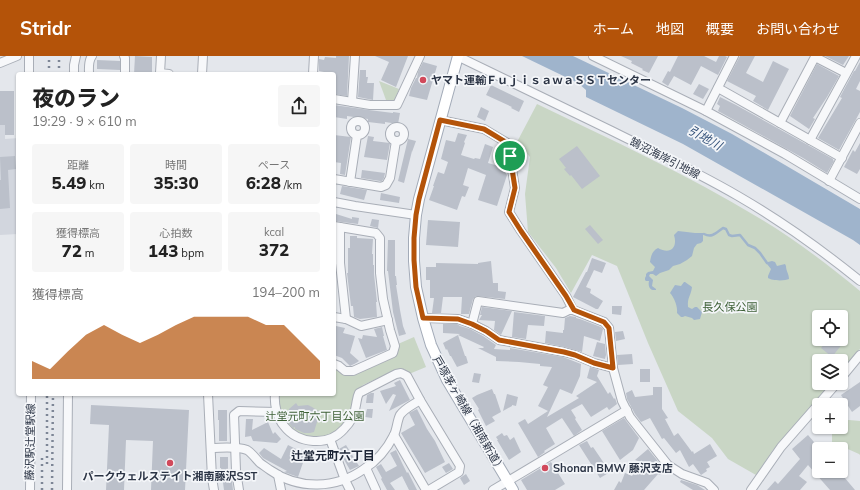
<!DOCTYPE html>
<html lang="ja">
<meta charset="utf-8">
<style>
:root{--surface:#fff;--page:#f6f6f6;--text:#222;--muted:#767676;--accent:#b45309}
body{margin:0;font-family:Mulish,"Noto Sans JP",sans-serif;background:var(--page);color:var(--text);height:100vh;display:flex;flex-direction:column;font-size:15px;white-space:nowrap}
*{box-sizing:border-box;margin:0}
p{font-size:13px;color:var(--muted)}
.icon{flex:none;width:22px;height:22px;fill:none;stroke:currentColor;stroke-width:2;stroke-linecap:round;stroke-linejoin:round}
.map{position:relative;flex:1;overflow:hidden}
.drawer{position:absolute;left:16px;top:16px;width:320px;height:324px;display:flex;flex-direction:column;background:var(--surface);border-radius:4px;box-shadow:0 1px 3px #0004}
.drawer>*{flex:none}
.fabs{position:absolute;left:812px;top:254px;display:grid;gap:8px}
.fabs a{display:grid;place-items:center;width:36px;height:36px;border-radius:4px;background:var(--surface);box-shadow:0 1px 3px #0004;font-size:20px}
.pin{position:absolute;display:grid;place-items:center;width:34px;height:34px;color:#fff;margin:-17px;border:2px solid #fff;border-radius:50%;box-shadow:0 1px 4px #0007}
.round{display:grid;place-items:center;flex:none;width:42px;height:42px;border-radius:4px;background:var(--page)}
.head{display:flex;align-items:center;justify-content:space-between;height:68px;padding:0 16px}
h1{font-size:22px;font-weight:800;line-height:30px}
.metrics{display:grid;grid-template-columns:repeat(3,1fr);gap:6px;height:68px;padding:4px 16px}
.metrics div{display:grid;align-content:center;border-radius:4px;background:var(--page);text-align:center}
.metrics b{font-size:17px;font-weight:800}
.metrics small{font-size:11px;font-weight:400}
.metrics p{font-size:11px}
.chart{height:112px;padding:8px 16px}
.chart p{display:flex;justify-content:space-between}
.chart svg{width:100%;height:72px;margin-top:4px;fill:var(--accent);opacity:.7}
header{display:flex;align-items:center;gap:24px;box-sizing:border-box;height:56px;padding:0 20px;background:var(--accent);color:#fff}
header strong{font-size:19px}
nav{display:flex;gap:22px;margin-inline-start:auto;font-size:14px}
.map>svg:first-child{display:block}
.built{fill:#d2d6de}
.green{fill:#c9d6c5;fill-rule:evenodd}
.water{fill:#9fb4cc}
.lines{fill:none;stroke-linecap:round;stroke-linejoin:round}
.stream{stroke:#9fb4cc;stroke-width:2.5}
.building{fill:#bbc0ca}
.minor-casing{stroke:#a9aeb7;stroke-width:10}
.major-casing{stroke:#a3abb8;stroke-width:12}
.minor{stroke:#f7f8fa;stroke-width:8}
.major{stroke:#fff;stroke-width:10}
.rail{stroke:#7d8696;stroke-width:2.5;stroke-dasharray:2 4;stroke-linecap:butt}
.route-casing{stroke:#fff;stroke-width:8}
.route{stroke:#b45309;stroke-width:5}
.poi-dot{fill:#d1495b;stroke:#f4f6f9;stroke-width:1.5}
.labels{text-anchor:middle;stroke-width:3.5;stroke-linejoin:round;paint-order:stroke}
.poi-label{font-size:11px;font-weight:bold;fill:#2b3445;stroke:#f4f6f9;text-anchor:start}
.street-label{font-size:11px;fill:#2b3445;stroke:#f4f6f9}
.park-label{font-size:11px;fill:#3f6138;stroke:#f4f6f9}
.water-label{font-size:12px;font-style:italic;fill:#34527a;stroke:#f4f6f9}
.neighbourhood-label{font-size:12px;font-weight:bold;fill:#1d2536;stroke:#f4f6f9}
</style>
<header>
<strong>Stridr</strong>
<nav><a>ホーム</a><a>地図</a><a>概要</a><a>お問い合わせ</a></nav>
</header>
<div class="map">
<svg width="860" height="434" viewBox="0 0 860 434">
<rect width="100%" height="100%" fill="#e4e7ec"/>
<!-- built -->
<polygon class="built" points="0,69 5,69 5,83 18,82 18,178 0,179"/>
<!-- green -->
<g class="green">
<polygon points="379,25 399,33 395,44 386,44"/>
<path d="M537,48C612,84 688,119 759,162C795,183 828,209 860,235V293L841,315V305H819V327H831L773,394L756,419L728,403L712,382L678,355L648,287L617,210L592,199L571,237L556,212L528,176L525,138L530,101L517,86ZM819,261H841V283H819Z"/>
<path d="M414,281L426,311L409,318L404,313H398L363,329L356,336L353,354L344,370L325,382H307L291,374L281,359L278,341V338H334V312C341,316 345,321 354,319L394,301C398,297 399,294 398,288Z"/>
<polygon points="849,364 860,365 860,399 859,398 832,386 832,371 841,371 841,365"/>
</g>
<!-- water -->
<g class="water">
<polygon points="522,0 573,0 682,52 732,78 860,153 860,189 853,184 683,88 586,41 586,34 578,27"/>
<path d="M678,175L695,177H703V185L701,187L697,188L694,192L692,200L687,204L680,208L673,210L669,214L660,217L656,220L653,218H650L649,220L653,224L652,230L656,233V234C649,235 648,229 649,225H646L645,224V222L646,220V218L648,216L653,215L655,211L650,206C651,200 652,195 658,192C670,199 678,192 674,179Z"/>
<path d="M772,205L775,206L777,210L785,208L786,210C786,215 789,218 789,223C785,225 772,225 768,222V220L771,213L767,208L768,206Z"/>
<path d="M684,226H685L692,231C691,240 687,241 688,251L692,253L695,251H697L702,256L700,263L694,264L692,262L685,260L683,261H681L677,257C678,251 674,241 670,237L675,229L681,230Z"/>
</g>
<g class="lines">
<!-- stream -->
<path class="stream" d="M704,178C712,182 716,177 723,172L726,173L729,179L732,180L740,179L748,189L755,192L760,197L767,207"/>
</g>
<!-- building -->
<g class="building">
<polygon points="135,0 152,1 152,18 134,18"/>
<polygon points="336,0 349,0 347,40 334,38 335,18 324,18 324,16 319,15 319,3 324,4 325,1 336,2"/>
<polygon points="375,0 408,0 396,31 381,24 389,6"/>
<polygon points="621,0 658,0 649,17 642,14 643,13 631,7 632,5"/>
<polygon points="678,0 704,0 716,6 719,0 725,0 727,1 718,19 701,10 691,29 674,20 668,30 662,26 668,15 670,16"/>
<polygon points="740,0 755,0 746,17 763,26 773,5 789,13 768,54 753,45 756,40 727,25"/>
<polygon points="825,0 849,0 843,9"/>
<polygon points="97,4 120,5 120,14 97,13"/>
<polygon points="423,6 437,10 427,44 409,40 411,32 416,22 417,22 418,16"/>
<polygon points="860,6 860,25 856,33 860,35 860,56 839,94 818,82 842,42 840,41 854,15 855,15"/>
<polygon points="817,8 839,20 827,41 813,62 815,63 809,73 790,60"/>
<polygon points="360,14 366,14 366,21 368,21 367,27 374,27 373,44 358,41"/>
<polygon points="699,28 709,33 703,43 693,38"/>
<polygon points="491,29 524,45 519,56 511,52 512,51 486,39"/>
<polygon points="0,35 14,35 14,79 5,79 5,69 0,69"/>
<polygon points="720,41 736,49 833,103 833,104 834,105 827,117 803,102 718,55 720,50 717,48"/>
<polygon points="334,49 369,54 393,57 393,56 400,57 398,68 385,66 385,68 368,66 368,63 347,60 347,63 334,61"/>
<polygon points="481,51 489,55 485,65 477,61"/>
<polygon points="458,77 467,79 464,86 465,87 461,99 474,103 475,102 480,103 485,88 493,91 488,107 502,111 507,119 497,150 478,144 486,119 468,112 463,129 469,131 465,141 462,140 457,154 429,144 434,130 433,130 438,116 444,118 448,106 441,103 446,84 455,86"/>
<polygon points="334,79 351,81 345,119 340,118 341,107 334,106"/>
<polygon points="368,80 374,81 373,85 390,87 387,104 364,101"/>
<polygon points="408,83 416,85 412,96 412,95 404,127 398,125"/>
<polygon points="860,87 860,113 857,118 844,111 853,94 855,96"/>
<polygon points="577,90 600,120 582,133 571,119 570,120 564,113 566,112 559,103"/>
<polygon points="519,92 526,92 526,107 518,107"/>
<polygon points="15,100 16,113 8,114 10,152 0,153 0,124 1,124 0,101"/>
<polygon points="362,114 385,117 384,122 382,125 380,125 361,122"/>
<polygon points="342,130 367,134 364,144 340,138"/>
<polygon points="381,137 400,141 399,147 380,144"/>
<polygon points="336,158 352,163 352,161 359,162 358,168 334,165"/>
<polygon points="372,163 379,164 378,172 370,170"/>
<polygon points="428,164 460,166 458,191 426,189"/>
<polygon points="590,169 603,184 598,188 585,173"/>
<polygon points="350,180 357,180 357,182 373,183 372,198 373,198 373,209 374,209 374,218 377,246 376,246 377,261 360,263 354,261 353,250 351,250 347,217 348,217 348,192 350,192"/>
<polygon points="388,184 395,184 395,220 396,220 397,229 396,229 400,254 403,270 406,278 399,280 393,256 388,215 387,215"/>
<polygon points="592,202 606,207 602,217 594,214 586,231 591,233 590,237 603,245 598,253 596,253 573,241 586,216 587,216"/>
<polygon points="491,205 493,227 498,227 498,235 506,236 505,243 476,240 473,243 469,258 461,258 462,241 443,241 441,257 432,257 434,242 430,242 430,224 426,224 426,211 436,211 436,207 478,208 478,207"/>
<polygon points="612,250 622,250 621,259 612,258"/>
<polygon points="482,251 512,255 501,279 494,274 495,265 479,264 482,259 480,259"/>
<polygon points="514,256 545,260 544,270 528,269 526,283 512,281"/>
<polygon points="570,260 576,261 576,262 580,263 601,271 603,273 600,285 584,280 582,296 565,291 545,287 546,275 563,277 563,274 564,274 565,262"/>
<polygon points="443,268 457,268 460,270 470,273 483,280 496,289 494,293 510,294 510,292 563,301 581,308 580,320 572,338 560,333 547,361 579,342 576,340 597,326 587,322 590,311 599,314 597,320 608,338 610,336 614,343 615,342 617,348 609,354 607,351 591,361 582,348 571,354 576,362 575,363 582,374 574,380 562,362 546,372 555,388 544,395 545,396 538,401 518,367 525,363 528,368 548,355 538,350 548,331 543,329 552,311 540,310 540,308 519,306 496,305 496,301 478,292 483,292 484,291 458,279 460,278 443,277"/>
<polygon points="336,270 345,272 343,277 355,280 350,297 359,305 356,307 350,310 342,302 334,299 334,278"/>
<polygon points="382,271 384,280 383,280 387,294 366,302 358,282 362,283 363,279 377,281 374,273"/>
<polygon points="623,275 625,283 616,285 615,276"/>
<polygon points="458,279 465,300 466,300 468,307 457,311 451,300 450,300 447,293 446,294 443,287"/>
<polygon points="828,283 838,283 843,287 832,301 821,292"/>
<polygon points="597,286 605,288 606,299 605,303 593,300"/>
<polygon points="632,298 633,308 618,309 617,299"/>
<rect x="640" y="313" width="10" height="13"/>
<polygon points="474,317 481,318 479,327 472,326"/>
<polygon points="400,324 410,344 389,355 396,339 393,338 386,348 380,335 396,330 394,327"/>
<polygon points="860,326 860,350 852,356 841,339"/>
<polygon points="653,331 662,331 662,353 668,362 665,363 674,380 678,377 692,396 693,395 694,398 710,388 717,400 707,406 710,411 706,413 707,415 701,419 693,408 689,411 680,394 676,397 664,382 662,383 650,362 641,366 635,358 627,343 626,337 632,334 635,341 653,339"/>
<polygon points="492,333 494,338 495,338 501,356 492,361 495,365 486,370 478,354 479,353 472,342 477,339"/>
<polygon points="371,337 374,337 373,347 366,347 367,339"/>
<polygon points="507,338 518,341 516,350 512,349 512,350 503,355"/>
<polygon points="296,347 298,350 308,349 312,351 320,356 314,376 310,377 304,377 295,373 295,371 293,372 289,367 288,358 289,353"/>
<polygon points="91,349 189,354 185,434 151,434 153,385 126,384 124,434 106,434 109,369 90,368"/>
<polygon points="367,353 373,353 372,362 365,361"/>
<polygon points="417,353 427,373 435,385 445,406 425,417 401,377 415,369 409,357"/>
<polygon points="218,354 227,354 227,385 219,385 219,364 218,364"/>
<polygon points="624,362 639,382 633,394 620,404 602,375"/>
<polygon points="246,363 253,363 252,374 268,366 273,378 275,376 281,383 277,387 253,385 251,380 245,381"/>
<polygon points="502,377 504,380 507,379 510,384 514,381 521,396 509,404 497,384 498,384 496,381"/>
<polygon points="808,379 819,392 819,415 839,415 855,434 830,434 808,409 799,420 807,426 800,434 767,434 775,425 778,428 800,403 792,393"/>
<polygon points="587,385 591,392 593,391 610,416 600,422 579,389"/>
<polygon points="288,389 306,398 298,421 284,416 287,415 263,402 259,397 264,392 281,403"/>
<polygon points="346,389 359,410 350,414 342,400 339,393"/>
<polygon points="648,393 665,414 660,419 658,418 644,434 614,434 619,425 621,427 625,417 632,420 641,406 635,404"/>
<polygon points="396,394 402,407 407,417 408,416 417,434 409,434 402,420 390,427 395,434 387,434 381,423 382,422 376,411 381,408 386,416 397,410 390,397"/>
<polygon points="220,401 228,401 228,417 231,416 233,434 224,434 221,412 220,412"/>
<polygon points="551,406 565,428 555,434 527,434 521,424"/>
<polygon points="449,407 453,413 446,417 442,411"/>
<polygon points="466,418 470,425 464,429 460,422"/>
<polygon points="681,424 697,429 705,434 693,434 680,426"/>
</g>
<g class="lines">
<defs>
<g id="minor">
<polyline points="29,0 29,18"/>
<polyline points="124,0 125,2 125,18"/>
<polyline points="161,0 160,17 169,18"/>
<path d="M457,0C508,25 560,50 612,75C654,96 697,116 738,140C781,165 822,194 860,225"/>
<polyline points="593,0 706,55 785,98 860,143"/>
<polyline points="0,7 17,0"/>
<polyline points="74,18 74,9 76,0"/>
<path d="M89,18C89,12 88,5 92,0"/>
<polyline points="202,18 203,0"/>
<polyline points="313,18 314,0"/>
<polyline points="718,32 842,102"/>
<polyline points="334,43 370,49 397,49 420,0"/>
<polyline points="352,46 355,0"/>
<polyline points="706,55 734,0"/>
<polyline points="440,64 484,73 509,88 510,100 515,132 509,156 521,175 566,240 573,254 604,266 609,272 613,312 622,345 630,361 668,409 682,418 707,427 714,434"/>
<circle cx="358" cy="72" r="7"/>
<polyline points="780,67 815,1 846,17"/>
<circle cx="397" cy="78" r="7"/>
<polyline points="810,84 856,0"/>
<polyline points="334,123 381,131 386,129 390,122 396,85"/>
<polyline points="829,125 860,67"/>
<polyline points="350,126 357,79"/>
<polyline points="334,146 355,150 416,159"/>
<polyline points="334,170 376,177 380,182 380,217 383,243 390,274 395,290 393,297 353,315 345,315 339,310 334,308"/>
<polyline points="340,171 340,207 346,263"/>
<polyline points="334,261 346,263 361,270 388,264"/>
<polyline points="423,262 458,263 472,268 486,275 499,284 564,296 575,299 594,307 613,312"/>
<polyline points="472,268 478,245 563,257 569,254 573,254"/>
<polyline points="841,322 860,299"/>
<polyline points="208,338 212,422 214,434"/>
<path d="M275,338C274,348 277,362 284,370C298,388 328,391 344,373C350,367 355,358 356,349C357,344 357,341 359,337L396,318L401,317L407,320L420,344L460,410L459,416L429,434"/>
<polyline points="394,379 426,434"/>
<polyline points="330,383 345,424 350,434"/>
<path d="M211,392C222,392 236,390 247,394C252,397 256,403 260,407C263,409 267,412 270,414C299,434 336,433 364,413C377,405 387,393 394,379C397,373 397,365 400,359C405,352 413,349 420,344"/>
<polyline points="366,412 376,434"/>
<polyline points="278,419 281,434"/>
<polyline points="30,434 31,338"/>
<polyline points="67,434 68,338"/>
<polyline points="239,434 236,415 234,359 239,355 277,356"/>
<polyline points="493,434 627,354"/>
<polyline points="751,434 781,391 837,327"/>
</g>
<polyline id="major" points="458,0 419,143 416,159 414,182 414,205 416,231 423,262 431,289 447,324 513,434"/>
</defs>
<!-- minor casing -->
<use href="#minor" class="minor-casing"/>
<!-- major casing -->
<use href="#major" class="major-casing"/>
<!-- minor -->
<use href="#minor" class="minor"/>
<!-- major -->
<use href="#major" class="major"/>
<!-- rail -->
<g class="rail">
<polyline points="49,18 49,0"/>
<polyline points="59,18 59,0"/>
<polyline points="47,408 47,338"/>
<polyline points="42,434 42,400"/>
<polyline points="52,434 53,338"/>
</g>
</g>
<g class="lines">
<defs>
<polygon id="route" points="440,64 484,73 509,88 510,100 515,132 509,156 521,175 566,240 574,254 604,266 609,272 613,312 594,307 575,299 564,296 499,284 486,275 472,268 458,263 423,262 416,231 414,204 414,182 416,159 419,143"/>
</defs>
<!-- route casing -->
<use href="#route" class="route-casing"/>
<!-- route -->
<use href="#route" class="route"/>
</g>
<!-- markers -->
<g class="poi-dot">
<circle cx="423" cy="24" r="4"/>
<circle cx="170" cy="407" r="4"/>
<circle cx="545" cy="412" r="4"/>
</g>
<g class="labels">
<!-- poi labels -->
<g class="poi-label">
<text x="431" y="28">ヤマト運輸ＦｕｊｉｓａｗａＳＳＴセンター</text>
<text x="553" y="416">Shonan BMW 藤沢支店</text>
<text x="170" y="424" text-anchor="middle">パークウェルステイト湘南藤沢SST</text>
</g>
<!-- street labels -->
<g class="street-label">
<text transform="translate(665 102) rotate(27)" y="4">鵠沼海岸引地線</text>
<text transform="translate(469 358) rotate(60)" y="4">戸塚茅ヶ崎線（湘南新道）</text>
<text transform="translate(30 386) rotate(-89)" y="4">藤沢駅辻堂駅線</text>
</g>
<!-- park labels -->
<g class="park-label">
<text x="730" y="255">長久保公園</text>
<text x="315" y="364">辻堂元町六丁目公園</text>
</g>
<!-- water labels -->
<g class="water-label">
<text transform="translate(705 82) rotate(29)" y="4">引地川</text>
</g>
<!-- neighbourhood labels -->
<g class="neighbourhood-label">
<text x="333" y="404">辻堂元町六丁目</text>
</g>
</g>
</svg>
<div class="fabs">
<a><svg class="icon" aria-label="locate" viewBox="0 0 24 24"><circle cx="12" cy="12" r="6"/><path d="M12 2v4M12 18v4M2 12h4M18 12h4"/></svg></a>
<a><svg class="icon" aria-label="layers" viewBox="0 0 24 24"><path d="M12 4l9 5-9 5-9-5zM3 14l9 5 9-5"/></svg></a>
<a>+</a>
<a>−</a>
</div>
<div class="pin" style="left:510px;top:100px;background:#1e9e55"><svg class="icon" aria-label="arrive" viewBox="0 0 24 24"><path d="M6 21V4h12l-3 4 3 4H6"/></svg></div>
<section class="drawer">
<div class="head"><div><h1>夜のラン</h1><p>19:29 · 9 × 610 m</p></div><a class="round"><svg class="icon" aria-label="share" viewBox="0 0 24 24"><path d="M12 15V3M7 8l5-5 5 5M5 13v7h14v-7"/></svg></a></div>
<div class="metrics">
<div><p>距離</p><b>5.49<small> km</small></b></div>
<div><p>時間</p><b>35:30</b></div>
<div><p>ペース</p><b>6:28<small> /km</small></b></div>
</div>
<div class="metrics">
<div><p>獲得標高</p><b>72<small> m</small></b></div>
<div><p>心拍数</p><b>143<small> bpm</small></b></div>
<div><p>kcal</p><b>372</b></div>
</div>
<div class="chart"><p><span>獲得標高</span>194–200 m</p>
<svg viewBox="0 0 160 44" preserveAspectRatio="none"><path d="M0 44V33L10 38L20 27L30 17L40 11L50 17L60 22L70 17L80 11L90 6L100 6L110 6L120 6L130 11L140 11L150 22L160 33V44z"/></svg>
</div>
</section>
</div>
